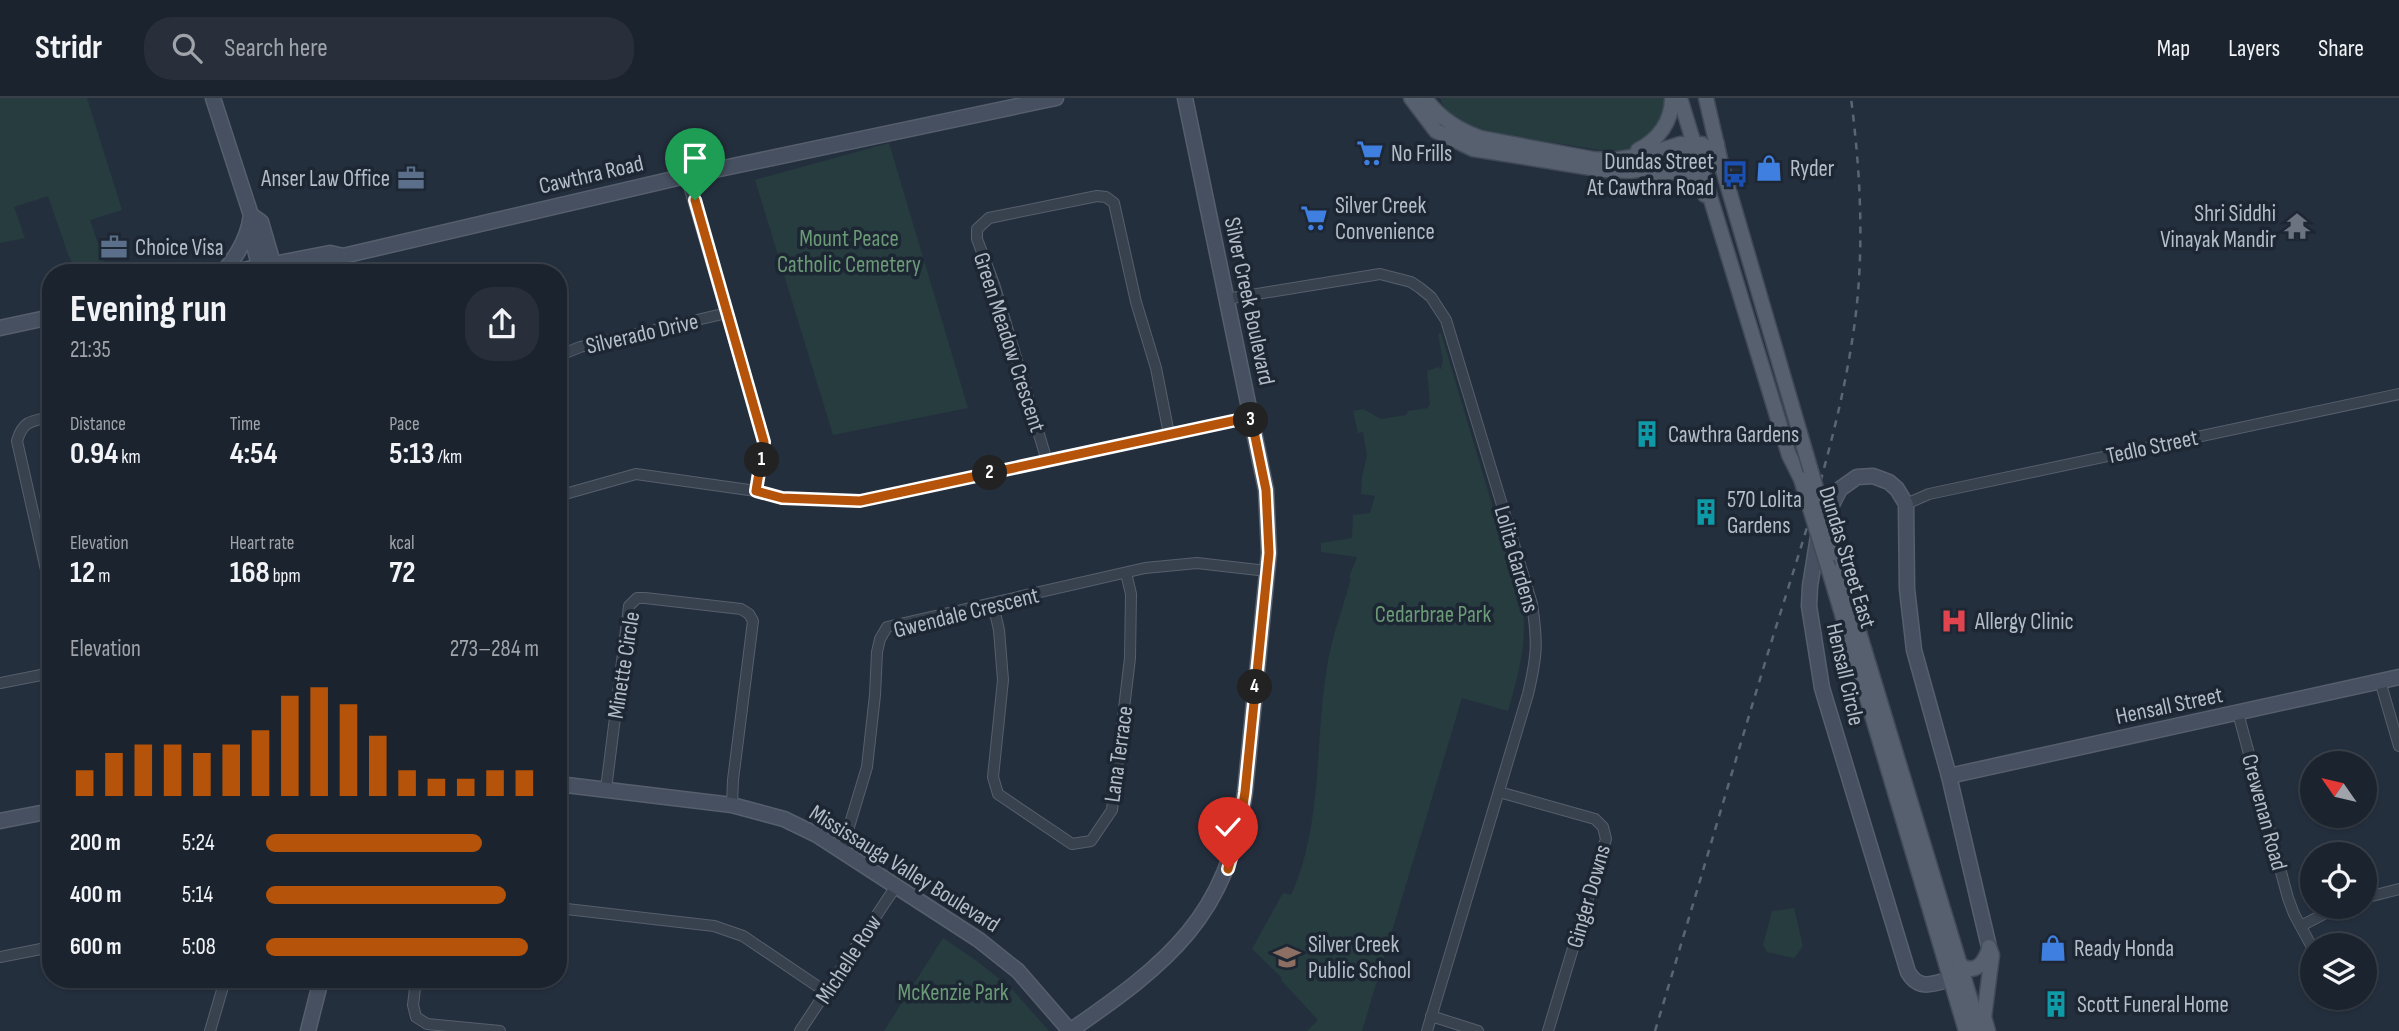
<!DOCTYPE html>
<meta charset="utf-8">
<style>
:root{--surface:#1b232e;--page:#282f3a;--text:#f1f3f6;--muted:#a0a4aa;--line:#39404a;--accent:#b45309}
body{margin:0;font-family:"Sofia Sans Condensed",sans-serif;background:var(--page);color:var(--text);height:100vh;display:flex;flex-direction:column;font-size:26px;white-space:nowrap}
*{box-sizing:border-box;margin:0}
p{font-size:23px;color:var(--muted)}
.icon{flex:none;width:38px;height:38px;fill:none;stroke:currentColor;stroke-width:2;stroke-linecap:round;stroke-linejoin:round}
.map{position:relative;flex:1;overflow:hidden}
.details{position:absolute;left:42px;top:166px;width:525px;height:724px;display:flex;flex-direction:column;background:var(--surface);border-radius:28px;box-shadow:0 2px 5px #0004,0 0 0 2px var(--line)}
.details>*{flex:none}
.needle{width:46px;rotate:304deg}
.fabs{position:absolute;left:2300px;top:653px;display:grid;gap:14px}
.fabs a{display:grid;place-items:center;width:77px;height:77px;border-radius:50%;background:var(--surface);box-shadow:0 2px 5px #0004,0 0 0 2px var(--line);font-size:35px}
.pin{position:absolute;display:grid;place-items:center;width:60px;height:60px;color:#fff;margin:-72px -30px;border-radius:50% 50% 50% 0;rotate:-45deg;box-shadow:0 0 7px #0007}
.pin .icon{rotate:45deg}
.km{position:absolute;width:35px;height:35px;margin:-18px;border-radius:50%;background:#222;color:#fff;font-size:19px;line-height:35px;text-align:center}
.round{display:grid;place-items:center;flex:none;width:74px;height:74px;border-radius:28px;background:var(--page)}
.overview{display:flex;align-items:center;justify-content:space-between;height:119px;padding:0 28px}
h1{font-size:38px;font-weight:700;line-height:52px}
.metrics{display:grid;grid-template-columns:repeat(3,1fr);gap:10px;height:119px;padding:7px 28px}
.metrics div{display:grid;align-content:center}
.metrics b{font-size:30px;font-weight:700}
.metrics small{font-size:19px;font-weight:400}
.metrics p{font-size:19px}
.chart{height:196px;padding:14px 28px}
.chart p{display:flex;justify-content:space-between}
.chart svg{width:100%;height:126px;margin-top:7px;stroke:var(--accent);stroke-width:6}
ul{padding:0 28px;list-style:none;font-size:23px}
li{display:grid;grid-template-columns:112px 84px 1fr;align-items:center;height:52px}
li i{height:18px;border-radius:9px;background:var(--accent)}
header{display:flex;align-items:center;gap:42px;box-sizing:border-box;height:98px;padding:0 35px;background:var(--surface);border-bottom:2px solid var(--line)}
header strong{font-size:33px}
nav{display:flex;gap:38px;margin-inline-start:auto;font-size:24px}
.search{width:490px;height:63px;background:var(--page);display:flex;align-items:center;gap:18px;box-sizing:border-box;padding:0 24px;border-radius:28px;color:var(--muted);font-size:26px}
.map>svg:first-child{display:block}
.green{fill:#263c3f}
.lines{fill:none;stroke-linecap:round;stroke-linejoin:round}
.street-casing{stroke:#565f6c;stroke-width:12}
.secondary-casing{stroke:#565f6c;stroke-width:17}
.primary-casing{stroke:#414a57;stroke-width:17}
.street{stroke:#38414e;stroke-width:10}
.secondary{stroke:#465061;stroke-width:14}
.primary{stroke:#56606e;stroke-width:14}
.rail{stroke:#5a6575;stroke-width:2.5;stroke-dasharray:7 7;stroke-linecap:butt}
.primary-bridge-casing{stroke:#414a57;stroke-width:17;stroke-linecap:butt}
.primary-bridge{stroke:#56606e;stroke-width:14}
.route-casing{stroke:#fff;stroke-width:14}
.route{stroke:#b45309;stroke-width:9}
.labels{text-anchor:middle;stroke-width:7;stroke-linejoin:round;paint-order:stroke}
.poi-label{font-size:23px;fill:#b4bcc9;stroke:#1d2633;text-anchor:start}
.street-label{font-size:23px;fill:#b4bcc9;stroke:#1d2633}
.park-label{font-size:23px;fill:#6b9a76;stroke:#1d2633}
</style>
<header>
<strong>Stridr</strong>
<div class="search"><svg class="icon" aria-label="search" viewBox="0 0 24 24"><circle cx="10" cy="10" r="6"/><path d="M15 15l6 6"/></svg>Search here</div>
<nav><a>Map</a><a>Layers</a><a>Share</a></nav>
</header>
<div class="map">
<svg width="2399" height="933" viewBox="0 0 2399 933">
<rect width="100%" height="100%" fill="#242f3e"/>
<!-- green -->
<g class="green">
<polygon points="0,0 87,0 122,112 90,122 108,175 77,175 68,156 48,98 14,109 25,140 0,145"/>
<path d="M1440,0H1666L1660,29L1634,50L1627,52L1606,53L1480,33C1461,27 1447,19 1440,0Z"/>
<polygon points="889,45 968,310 833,337 755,82"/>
<path d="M1441,235L1523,511C1527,547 1518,578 1508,613L1462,600L1362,933H1307L1318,922L1281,882L1282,880L1252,851L1283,795L1291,797C1324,725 1314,640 1328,563C1333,535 1344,507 1351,480L1349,479L1357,459L1321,454V445L1352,440L1353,417L1370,415L1375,398L1361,396L1362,379L1367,358L1363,334L1358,335L1353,313L1363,311L1381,321L1406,317L1408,313L1428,310L1430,306L1427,273L1438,269L1441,271L1443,263L1438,236Z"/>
<polygon points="1794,810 1803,848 1794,860 1767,854 1763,847 1772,813"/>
<polygon points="943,840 977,863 1011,890 1049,933 884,933"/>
</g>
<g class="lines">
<defs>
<g id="street">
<polyline points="686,78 764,344 756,393"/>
<path d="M1226,201L1380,176L1411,184L1420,190L1431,199L1446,222L1532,506C1538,545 1537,558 1528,596L1427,933"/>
<polyline points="558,258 580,249 727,215"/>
<path d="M51,319C32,323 23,322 17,343L51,494"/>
<polyline points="1047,363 994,186 977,141 977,131 989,120 1097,98 1106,99 1114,105 1136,204 1156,270 1169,336"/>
<polyline points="558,398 636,376 756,393 782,400 860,403 1250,319"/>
<polyline points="1906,406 1929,396 2399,296"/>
<polyline points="993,506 999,532 1003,582 993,679 998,696 1072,746 1091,743 1112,712 1130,560 1131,496 1126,475"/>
<polyline points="2380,583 2399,648"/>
<polyline points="0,585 51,575"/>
<polyline points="2238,615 2288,800 2294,816 2312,849"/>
<polyline points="606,691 629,508 637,500 645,500 741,511 749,516 753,523 733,682 732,707"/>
<polyline points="1499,694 1595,721 1603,729 1606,741 1548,933"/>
<polyline points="842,752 867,669 875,597 877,554 880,541 887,529 1145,470 1197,465 1267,473"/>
<polyline points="2364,800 2399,791"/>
<polyline points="558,810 714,828 743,838 826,894"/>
<polyline points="2301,828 2339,808"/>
<polyline points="0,859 51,849"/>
<polyline points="416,882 413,907 416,919 427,926 500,933"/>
<polyline points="1431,918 1478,933"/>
<polyline points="210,933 225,882"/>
<polyline points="800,933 896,788"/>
</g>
<g id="secondary">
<polyline points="213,0 251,117 249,128 261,175"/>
<polyline points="251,117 261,124 275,172"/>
<path d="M222,175C235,161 244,146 249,128"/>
<polyline points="228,175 330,155 343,158 686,78 1056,0"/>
<polyline points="302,175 335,167 343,158"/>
<polyline points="0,230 51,219"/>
<polyline points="1949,678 2399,579"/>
<polyline points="558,686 732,707 784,721 817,737 979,842 1018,873 1070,933"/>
<polyline points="0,723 51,713"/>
<path d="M1951,881C1933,886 1919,893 1908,874L1822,590L1809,508L1810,488L1819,432L1840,391L1857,379L1873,378L1889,384L1897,391L1906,406L1907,491L1914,552L1949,678L1989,849"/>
<polyline points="308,933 321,882"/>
<path d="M1070,933C1168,865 1228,819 1245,694L1269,455L1266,392L1185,0"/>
</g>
<g id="primary">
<polyline points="1411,0 1436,33 1473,51 1604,72 1630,73 1650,70 1684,60 1717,46"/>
<path d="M1425,0C1439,20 1458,32 1481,40L1593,61L1612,62L1649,56L1680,46H1702"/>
<polyline points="1680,0 1789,357 1801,381"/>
<polyline points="1706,0 1721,65 1806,356"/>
<path d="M1638,52C1658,42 1672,24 1672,0"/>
<path d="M1656,76C1676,71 1697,75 1705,97"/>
<polyline points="1835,455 1980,933"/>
<polyline points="1828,469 1966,933"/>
<path d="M1959,866C1975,878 1984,865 1989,851"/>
<polyline points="1988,933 1984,919 1992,857 1989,849"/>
</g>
</defs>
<!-- street casing -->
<use href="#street" class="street-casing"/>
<!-- secondary casing -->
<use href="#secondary" class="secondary-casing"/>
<!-- primary casing -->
<use href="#primary" class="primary-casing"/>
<!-- street -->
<use href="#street" class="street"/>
<!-- secondary -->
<use href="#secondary" class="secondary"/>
<!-- primary -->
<use href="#primary" class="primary"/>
<!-- rail -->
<path class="rail" d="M1655,933C1692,811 1727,690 1764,568C1797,459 1836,350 1853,237C1865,158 1861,79 1851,0"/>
<defs>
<g id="primary-bridge">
<polyline points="1806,356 1835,455"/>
<polyline points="1801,381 1828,469"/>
</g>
</defs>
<!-- primary-bridge casing -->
<use href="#primary-bridge" class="primary-bridge-casing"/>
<!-- primary-bridge -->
<use href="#primary-bridge" class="primary-bridge"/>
</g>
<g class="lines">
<defs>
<polyline id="route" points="695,102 764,344 756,393 782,400 860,403 1251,319 1266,392 1269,455 1245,694 1240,727 1228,771"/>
</defs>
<!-- route casing -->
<use href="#route" class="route-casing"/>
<!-- route -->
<use href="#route" class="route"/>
</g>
<!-- icons -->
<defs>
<symbol id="supermarket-bare" viewBox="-9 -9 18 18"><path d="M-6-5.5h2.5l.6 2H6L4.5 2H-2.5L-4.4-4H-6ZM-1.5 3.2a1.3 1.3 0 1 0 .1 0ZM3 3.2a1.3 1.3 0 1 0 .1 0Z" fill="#3f7fe0" stroke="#1d2633" stroke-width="2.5" paint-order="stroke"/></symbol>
<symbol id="shop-bare" viewBox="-9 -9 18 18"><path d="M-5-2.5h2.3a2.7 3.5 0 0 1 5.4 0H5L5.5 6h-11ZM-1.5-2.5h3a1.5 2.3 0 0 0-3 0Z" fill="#3f7fe0" stroke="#1d2633" stroke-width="2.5" paint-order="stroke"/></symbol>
<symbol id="bus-bare" viewBox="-9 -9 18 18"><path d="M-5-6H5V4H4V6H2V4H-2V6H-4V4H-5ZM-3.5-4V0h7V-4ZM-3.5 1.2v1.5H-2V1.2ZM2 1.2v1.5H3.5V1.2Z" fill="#1a4fb4" stroke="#1d2633" stroke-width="2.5" paint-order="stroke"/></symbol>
<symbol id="office-bare" viewBox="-9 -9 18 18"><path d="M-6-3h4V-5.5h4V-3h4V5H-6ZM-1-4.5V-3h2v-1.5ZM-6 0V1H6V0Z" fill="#5c6f8a" stroke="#1d2633" stroke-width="2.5" paint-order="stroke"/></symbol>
<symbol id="temple-bare" viewBox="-9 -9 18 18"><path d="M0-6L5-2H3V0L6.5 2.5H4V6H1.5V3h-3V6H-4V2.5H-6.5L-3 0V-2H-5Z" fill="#6b7280" stroke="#1d2633" stroke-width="2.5" paint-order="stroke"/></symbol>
<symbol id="building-bare" viewBox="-9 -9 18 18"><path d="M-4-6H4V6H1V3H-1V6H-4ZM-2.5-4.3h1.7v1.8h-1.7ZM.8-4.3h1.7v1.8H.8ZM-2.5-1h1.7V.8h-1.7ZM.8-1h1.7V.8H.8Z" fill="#0f9aa8" stroke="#1d2633" stroke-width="2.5" paint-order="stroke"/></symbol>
<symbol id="hospital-bare" viewBox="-9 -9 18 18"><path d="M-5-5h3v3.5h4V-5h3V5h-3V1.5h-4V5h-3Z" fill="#e0444e" stroke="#1d2633" stroke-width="2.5" paint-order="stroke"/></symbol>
<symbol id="school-bare" viewBox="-9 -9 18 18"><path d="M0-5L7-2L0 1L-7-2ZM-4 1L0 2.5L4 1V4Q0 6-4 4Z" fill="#8d6e63" stroke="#1d2633" stroke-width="2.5" paint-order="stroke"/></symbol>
</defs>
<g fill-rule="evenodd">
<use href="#supermarket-bare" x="1351" y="36" width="38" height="38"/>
<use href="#shop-bare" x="1750" y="51" width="38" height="38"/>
<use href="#bus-bare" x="1716" y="57" width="38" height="38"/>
<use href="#office-bare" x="392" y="61" width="38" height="38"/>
<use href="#supermarket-bare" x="1295" y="101" width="38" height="38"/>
<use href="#temple-bare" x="2278" y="109" width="38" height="38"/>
<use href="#office-bare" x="95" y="130" width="38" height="38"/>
<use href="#building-bare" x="1628" y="317" width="38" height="38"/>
<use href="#building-bare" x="1687" y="395" width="38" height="38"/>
<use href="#hospital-bare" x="1935" y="504" width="38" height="38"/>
<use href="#shop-bare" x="2034" y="831" width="38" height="38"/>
<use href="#school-bare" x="1268" y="840" width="38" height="38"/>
<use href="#building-bare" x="2037" y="887" width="38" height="38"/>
</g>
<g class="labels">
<!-- poi labels -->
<g class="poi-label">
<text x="1391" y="63">No Frills</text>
<text x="1714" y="71" text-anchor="end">Dundas Street<tspan x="1714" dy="26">At Cawthra Road</tspan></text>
<text x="1790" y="78">Ryder</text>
<text x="390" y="88" text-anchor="end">Anser Law Office</text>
<text x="1335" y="115">Silver Creek<tspan x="1335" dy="26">Convenience</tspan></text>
<text x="2276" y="123" text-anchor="end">Shri Siddhi<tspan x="2276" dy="26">Vinayak Mandir</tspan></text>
<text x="135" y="157">Choice Visa</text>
<text x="1668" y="344">Cawthra Gardens</text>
<text x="1727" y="409">570 Lolita<tspan x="1727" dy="26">Gardens</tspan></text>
<text x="1975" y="531">Allergy Clinic</text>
<text x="1308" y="854">Silver Creek<tspan x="1308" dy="26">Public School</tspan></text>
<text x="2074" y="858">Ready Honda</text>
<text x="2077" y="914">Scott Funeral Home</text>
</g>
<!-- street labels -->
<g class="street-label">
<text transform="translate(591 76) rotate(-13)" y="8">Cawthra Road</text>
<text transform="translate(1250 203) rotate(78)" y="8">Silver Creek Boulevard</text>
<text transform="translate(642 235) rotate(-13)" y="8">Silverado Drive</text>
<text transform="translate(1010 244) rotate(72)" y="8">Green Meadow Crescent</text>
<text transform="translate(2152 348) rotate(-12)" y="8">Tedlo Street</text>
<text transform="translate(1848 459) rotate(73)" y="8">Dundas Street East</text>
<text transform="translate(1517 461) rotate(74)" y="8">Lolita Gardens</text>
<text transform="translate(966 514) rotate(-14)" y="8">Gwendale Crescent</text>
<text transform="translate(623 567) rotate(-81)" y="8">Minette Circle</text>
<text transform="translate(1846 576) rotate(77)" y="8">Hensall Circle</text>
<text transform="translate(2169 607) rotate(-12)" y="8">Hensall Street</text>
<text transform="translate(1118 656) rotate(-82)" y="8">Lana Terrace</text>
<text transform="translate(2265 714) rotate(75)" y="8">Crewenan Road</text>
<text transform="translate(905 770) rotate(32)" y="8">Mississauga Valley Boulevard</text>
<text transform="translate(1588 798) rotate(-74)" y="8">Ginger Downs</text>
<text transform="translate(848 861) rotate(-57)" y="8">Michelle Row</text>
</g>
<!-- park labels -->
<g class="park-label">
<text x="849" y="148">Mount Peace<tspan x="849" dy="26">Catholic Cemetery</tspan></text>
<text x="1433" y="524">Cedarbrae Park</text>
<text x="953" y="902">McKenzie Park</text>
</g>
</g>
</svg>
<div class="fabs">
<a><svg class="needle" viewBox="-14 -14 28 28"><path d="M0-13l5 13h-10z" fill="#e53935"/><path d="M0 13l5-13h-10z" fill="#a0a4aa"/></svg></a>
<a><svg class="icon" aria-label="locate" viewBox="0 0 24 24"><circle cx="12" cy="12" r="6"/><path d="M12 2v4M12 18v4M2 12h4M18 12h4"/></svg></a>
<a><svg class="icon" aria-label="layers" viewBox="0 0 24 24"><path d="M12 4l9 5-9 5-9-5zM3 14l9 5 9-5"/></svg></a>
</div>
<div class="pin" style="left:695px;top:102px;background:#1e9e55"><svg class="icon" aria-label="arrive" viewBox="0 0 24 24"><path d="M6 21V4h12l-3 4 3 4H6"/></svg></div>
<div class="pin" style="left:1228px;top:771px;background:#d93025"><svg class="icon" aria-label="check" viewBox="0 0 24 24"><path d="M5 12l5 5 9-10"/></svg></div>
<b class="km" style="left:762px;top:362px">1</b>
<b class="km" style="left:990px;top:375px">2</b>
<b class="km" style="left:1251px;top:322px">3</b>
<b class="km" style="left:1255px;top:589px">4</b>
<section class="details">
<div class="overview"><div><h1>Evening run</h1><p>21:35</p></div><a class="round"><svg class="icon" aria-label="share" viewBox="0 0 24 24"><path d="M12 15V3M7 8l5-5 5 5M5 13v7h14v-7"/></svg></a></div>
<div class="metrics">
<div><p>Distance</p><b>0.94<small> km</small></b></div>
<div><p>Time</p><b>4:54</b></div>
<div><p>Pace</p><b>5:13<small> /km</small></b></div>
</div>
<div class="metrics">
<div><p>Elevation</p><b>12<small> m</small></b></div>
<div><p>Heart rate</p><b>168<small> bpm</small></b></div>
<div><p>kcal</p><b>72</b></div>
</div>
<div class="chart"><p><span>Elevation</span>273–284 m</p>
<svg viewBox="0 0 160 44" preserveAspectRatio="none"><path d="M5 44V35M15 44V29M25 44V26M35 44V26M45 44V29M55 44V26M65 44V21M75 44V9M85 44V6M95 44V12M105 44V23M115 44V35M125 44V38M135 44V38M145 44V35M155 44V35"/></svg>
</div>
<ul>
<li><b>200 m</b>5:24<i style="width:79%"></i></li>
<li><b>400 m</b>5:14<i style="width:88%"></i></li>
<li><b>600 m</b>5:08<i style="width:96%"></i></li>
</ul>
</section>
</div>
